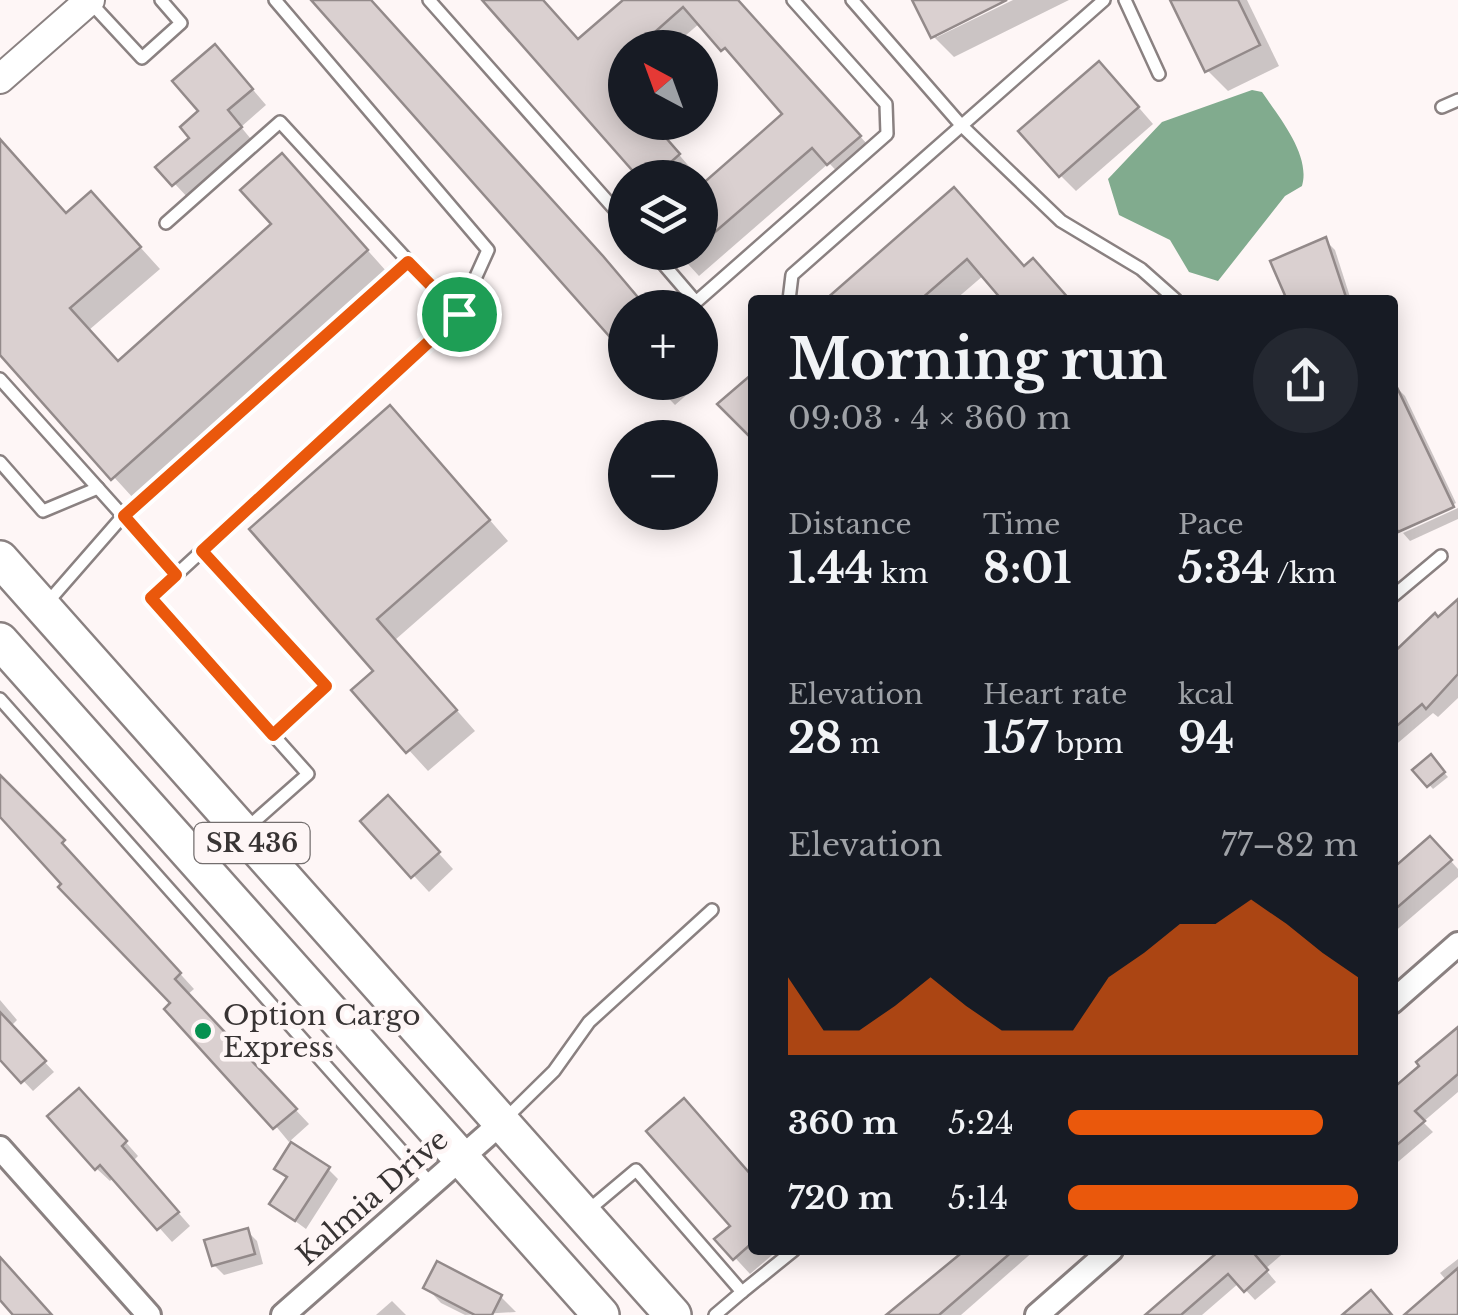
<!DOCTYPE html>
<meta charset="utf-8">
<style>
:root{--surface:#171b24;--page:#242831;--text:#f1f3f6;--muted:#9ea1a6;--accent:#ea580c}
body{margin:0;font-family:"Libre Baskerville",serif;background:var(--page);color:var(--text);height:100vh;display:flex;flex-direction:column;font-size:38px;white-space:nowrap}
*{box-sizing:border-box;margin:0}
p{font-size:32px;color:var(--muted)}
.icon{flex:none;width:55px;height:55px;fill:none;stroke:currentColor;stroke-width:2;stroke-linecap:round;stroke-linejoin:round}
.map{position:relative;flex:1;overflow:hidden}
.side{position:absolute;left:748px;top:295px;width:650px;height:960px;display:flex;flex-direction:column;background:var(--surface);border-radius:10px;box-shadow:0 5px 25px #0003}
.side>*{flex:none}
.needle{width:65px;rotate:319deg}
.fabs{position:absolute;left:608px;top:30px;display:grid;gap:20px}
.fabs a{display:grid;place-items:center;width:110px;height:110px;border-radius:50%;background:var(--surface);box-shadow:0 5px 25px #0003;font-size:50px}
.pin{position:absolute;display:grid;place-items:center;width:85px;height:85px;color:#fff;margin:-42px;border:5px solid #fff;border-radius:50%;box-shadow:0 2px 10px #0007}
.round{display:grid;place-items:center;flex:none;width:105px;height:105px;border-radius:52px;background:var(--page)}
.overview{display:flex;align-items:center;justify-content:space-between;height:170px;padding:0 40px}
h1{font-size:55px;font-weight:700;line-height:75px}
.stats{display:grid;grid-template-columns:repeat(3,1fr);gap:15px;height:170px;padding:10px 40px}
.stats div{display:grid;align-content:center}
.stats b{font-size:42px;font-weight:700}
.stats small{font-size:28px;font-weight:400}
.stats p{font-size:28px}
.chart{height:280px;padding:20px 40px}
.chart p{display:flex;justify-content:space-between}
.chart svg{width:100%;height:180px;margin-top:10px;fill:var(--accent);opacity:.7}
ul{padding:0 40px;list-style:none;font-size:32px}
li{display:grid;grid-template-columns:160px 120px 1fr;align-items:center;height:75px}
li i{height:25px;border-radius:12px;background:var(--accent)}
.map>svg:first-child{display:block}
.water{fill:#81ab8e}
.shadow{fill:#0003}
.building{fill:#dad0d0;stroke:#938a8a;stroke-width:2.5}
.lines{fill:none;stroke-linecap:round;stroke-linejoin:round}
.service-casing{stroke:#8a8181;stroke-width:16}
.minor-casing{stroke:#8a8181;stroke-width:28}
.tertiary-casing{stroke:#8a8181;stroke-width:32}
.primary-casing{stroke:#8a8181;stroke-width:40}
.service{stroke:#fff;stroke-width:11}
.minor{stroke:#fff;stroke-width:22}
.tertiary{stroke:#fff;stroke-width:28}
.primary{stroke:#fff;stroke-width:35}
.route-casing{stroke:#fff;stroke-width:20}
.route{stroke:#ea580c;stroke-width:12}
.poi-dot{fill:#069150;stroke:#fef6f6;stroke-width:4}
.labels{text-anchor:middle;stroke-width:9;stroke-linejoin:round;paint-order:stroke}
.shield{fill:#fef6f6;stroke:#736e6e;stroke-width:2.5}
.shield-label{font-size:25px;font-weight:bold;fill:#383434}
.poi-label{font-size:28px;fill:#383434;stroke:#fef6f6;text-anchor:start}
.street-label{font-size:28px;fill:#383434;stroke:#fef6f6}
</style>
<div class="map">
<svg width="1458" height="1315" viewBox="0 0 1458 1315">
<rect width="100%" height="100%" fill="#fef6f6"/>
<!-- water -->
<path class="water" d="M1252,90L1262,92C1279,117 1311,155 1302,186L1285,196L1218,281L1189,272L1170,240L1119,215L1108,179L1162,122Z"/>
<!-- shadow -->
<g class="shadow">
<polygon points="486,0 542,0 579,42 627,0 739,0 875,153 845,180 829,163 699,276 677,252 700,252 700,179 705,185 786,114 700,23 671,48 625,48 625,122 651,122 699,178 642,178"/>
<polygon points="915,0 1001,0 937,32 937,37 1013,0 1069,0 954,57 933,36"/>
<polygon points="1173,0 1247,0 1279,66 1228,91 1207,70"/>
<polygon points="230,63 266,105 241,127 255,144 190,200 159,167 192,138"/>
<polygon points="1114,79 1153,124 1076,191 1060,175"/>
<polygon points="0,150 67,215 111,215 160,269 89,330 119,363 274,224 302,177 387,272 134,499 0,352"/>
<polygon points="954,191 1025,268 1069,300 1005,300 984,275 955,300 829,300"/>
<polygon points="1325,240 1335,250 1351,300 1286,300 1273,263"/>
<polygon points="700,370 707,377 675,405 653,382 700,382"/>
<polygon points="1395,386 1405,396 1456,503 1401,531 1392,514"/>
<polygon points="410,428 508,541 395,640 475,731 428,771 354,690 377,671 253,529"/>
<polygon points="1458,508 1458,519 1410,541 1403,533"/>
<polygon points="1458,601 1458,698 1438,717 1433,713 1392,748 1392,654"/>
<polygon points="1431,758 1448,777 1433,789 1416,770"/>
<polygon points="0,776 194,989 187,995 309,1124 289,1142 174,1003 0,814"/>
<polygon points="403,814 453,869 429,892 363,821"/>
<polygon points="1442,851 1458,869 1458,877 1392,934 1392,872"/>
<polygon points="0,1000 17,1020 11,1026 54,1072 33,1091 0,1056"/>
<polygon points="1458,1031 1458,1092 1423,1122 1433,1132 1392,1167 1392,1090"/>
<polygon points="92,1104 138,1156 133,1161 190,1226 172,1242 114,1177 110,1181 96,1168"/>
<polygon points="699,1117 752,1177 752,1250 778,1250 750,1274 718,1239 733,1226"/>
<polygon points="277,1168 328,1169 338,1179 306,1229 272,1204 288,1179"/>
<polygon points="247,1231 257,1241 263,1264 224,1275 214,1265"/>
<polygon points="970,1250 1035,1250 961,1315 892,1315"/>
<polygon points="1211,1250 1287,1250 1265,1269 1276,1282 1255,1300 1239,1283 1202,1315 1151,1315 1216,1256"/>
<polygon points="1458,1259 1458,1315 1408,1315 1447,1281 1440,1273"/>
<polygon points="426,1287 501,1297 516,1312 465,1315 441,1303"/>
<polygon points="392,1301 406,1315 376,1315"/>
</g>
<!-- building -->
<g class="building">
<polygon points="311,0 371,0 603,256 647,308 625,308 625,354"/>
<polygon points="482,0 543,0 578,39 623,0 738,0 861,136 827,165 812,148 700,245 700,186 782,114 725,48 721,51 683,7 637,48 625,48 625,122 652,122 680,154 653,178 639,178"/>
<polygon points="912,0 1007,0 931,38"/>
<polygon points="1170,0 1238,0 1260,45 1205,72"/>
<polygon points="215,44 253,89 228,110 242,127 172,186 155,167 189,138 180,127 198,111 172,81"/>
<polygon points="1099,61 1139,107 1059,177 1018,131"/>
<polygon points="0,139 66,213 91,191 141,247 70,308 118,361 271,224 240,190 282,153 368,250 111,480 0,355"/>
<polygon points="954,187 1024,266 1033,258 1070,300 1002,300 967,259 920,300 825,300"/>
<polygon points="1326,237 1347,300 1287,300 1270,261"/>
<polygon points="752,374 752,439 717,404"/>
<polygon points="1392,377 1454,507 1398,532 1392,519"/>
<polygon points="390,405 490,520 377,619 457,710 406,753 351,690 373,671 249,529"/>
<polygon points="1458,599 1458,674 1426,709 1422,704 1392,730 1392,654 1435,613 1438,617"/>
<polygon points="1431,754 1445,772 1427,787 1412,770"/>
<polygon points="0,775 65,840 62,843 181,973 175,979 297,1109 273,1129 164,1009 170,1003 58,887 61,884 0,817"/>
<polygon points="388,795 440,852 411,878 360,821"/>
<polygon points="1430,836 1452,860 1392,912 1392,869"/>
<polygon points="0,1012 46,1061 21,1083 0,1060"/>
<polygon points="1458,1027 1458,1074 1415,1111 1425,1121 1392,1149 1392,1089 1419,1066 1416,1062"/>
<polygon points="79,1088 127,1141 122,1146 179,1212 157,1230 100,1165 95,1170 47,1116"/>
<polygon points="684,1098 752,1176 752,1243 733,1260 714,1239 730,1226 646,1131"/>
<polygon points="291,1142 330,1167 295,1221 269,1204 287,1177 274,1169"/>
<polygon points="248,1228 255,1254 212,1266 204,1240"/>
<polygon points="965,1250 1014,1250 939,1315 886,1315"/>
<polygon points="1220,1250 1251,1250 1268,1270 1244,1292 1228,1274 1181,1315 1145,1315"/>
<polygon points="0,1257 52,1315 13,1315 0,1300"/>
<polygon points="437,1261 502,1295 492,1315 475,1315 423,1288"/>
<polygon points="1458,1268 1458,1315 1404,1315"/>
<polygon points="1371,1290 1392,1315 1342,1315"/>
</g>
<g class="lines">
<defs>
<g id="service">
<polyline points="429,0 625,221"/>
<polyline points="852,0 961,125 1061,221 1141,269 1176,300"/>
<polyline points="1125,0 1159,74"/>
<polyline points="90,2 142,58 181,23 161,0"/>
<polyline points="1442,107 1458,100"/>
<polyline points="166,223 280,122 408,261"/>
<polyline points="653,252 696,302 887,134 886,104 793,0"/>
<polyline points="789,300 792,275 1104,0"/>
<polyline points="0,379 176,575"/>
<polyline points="0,462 43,511 98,488"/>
<polyline points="202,551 327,687 273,735"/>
<polyline points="1392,597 1441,556"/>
<polyline points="47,603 123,516 408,261 459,314"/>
<polyline points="0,699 431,1184"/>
<polyline points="247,828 308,774 151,598 459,314 488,250 275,0"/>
<polyline points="504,1120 554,1071 589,1022 712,910"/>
<polyline points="586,1212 636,1170 742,1292 794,1250"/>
<polyline points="715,1315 742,1292"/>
</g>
<g id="minor">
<polyline points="1392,1002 1458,944"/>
<polyline points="0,1148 149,1315"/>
<polyline points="283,1315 501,1123"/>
<polyline points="1037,1315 1111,1250"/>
</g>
<polyline id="tertiary" points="0,79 90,0"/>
<g id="primary">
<polyline points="0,559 673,1315"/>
<polyline points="0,641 601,1315"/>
</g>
</defs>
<!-- service casing -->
<use href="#service" class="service-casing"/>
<!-- minor casing -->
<use href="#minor" class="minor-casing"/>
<!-- tertiary casing -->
<use href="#tertiary" class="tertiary-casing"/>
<!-- primary casing -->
<use href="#primary" class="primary-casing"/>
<!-- service -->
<use href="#service" class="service"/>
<!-- minor -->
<use href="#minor" class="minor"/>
<!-- tertiary -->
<use href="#tertiary" class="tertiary"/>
<!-- primary -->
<use href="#primary" class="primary"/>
</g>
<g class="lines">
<defs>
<polygon id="route" points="408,262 459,314 202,551 326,686 273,735 151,598 176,575 124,516"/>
</defs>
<!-- route casing -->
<use href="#route" class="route-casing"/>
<!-- route -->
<use href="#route" class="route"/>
</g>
<!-- markers -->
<circle class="poi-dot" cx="203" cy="1031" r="10"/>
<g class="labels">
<!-- shield labels -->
<rect class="shield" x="194.5" y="823" width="115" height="40" rx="8"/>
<g class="shield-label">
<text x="252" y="852">SR 436</text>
</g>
<!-- poi labels -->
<g class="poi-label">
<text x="223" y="1025">Option Cargo<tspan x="223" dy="32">Express</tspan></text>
</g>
<!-- street labels -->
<g class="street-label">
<text transform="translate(372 1197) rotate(-41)" y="10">Kalmia Drive</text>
</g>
</g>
</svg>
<div class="fabs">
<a><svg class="needle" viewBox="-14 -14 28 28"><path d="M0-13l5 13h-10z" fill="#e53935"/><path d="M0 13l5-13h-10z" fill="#9ea1a6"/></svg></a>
<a><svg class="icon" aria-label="layers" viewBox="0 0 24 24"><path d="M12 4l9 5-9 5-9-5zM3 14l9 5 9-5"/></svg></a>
<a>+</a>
<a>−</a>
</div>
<div class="pin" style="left:459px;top:314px;background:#1e9e55"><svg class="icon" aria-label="arrive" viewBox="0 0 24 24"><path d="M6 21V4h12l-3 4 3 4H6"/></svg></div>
<section class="side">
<div class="overview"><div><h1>Morning run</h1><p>09:03 · 4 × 360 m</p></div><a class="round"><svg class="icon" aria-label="share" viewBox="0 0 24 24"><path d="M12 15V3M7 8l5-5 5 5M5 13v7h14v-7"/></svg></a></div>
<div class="stats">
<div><p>Distance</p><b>1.44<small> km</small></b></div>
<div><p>Time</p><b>8:01</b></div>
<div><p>Pace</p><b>5:34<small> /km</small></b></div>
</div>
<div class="stats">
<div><p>Elevation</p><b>28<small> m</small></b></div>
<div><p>Heart rate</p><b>157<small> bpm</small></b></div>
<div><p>kcal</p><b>94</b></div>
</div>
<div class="chart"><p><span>Elevation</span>77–82 m</p>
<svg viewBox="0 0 160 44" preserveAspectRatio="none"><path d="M0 44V25L10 38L20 38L30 32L40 25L50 32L60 38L70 38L80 38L90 25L100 19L110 12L120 12L130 6L140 12L150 19L160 25V44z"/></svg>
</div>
<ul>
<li><b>360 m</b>5:24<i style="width:88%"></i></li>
<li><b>720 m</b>5:14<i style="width:100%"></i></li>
</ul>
</section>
</div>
